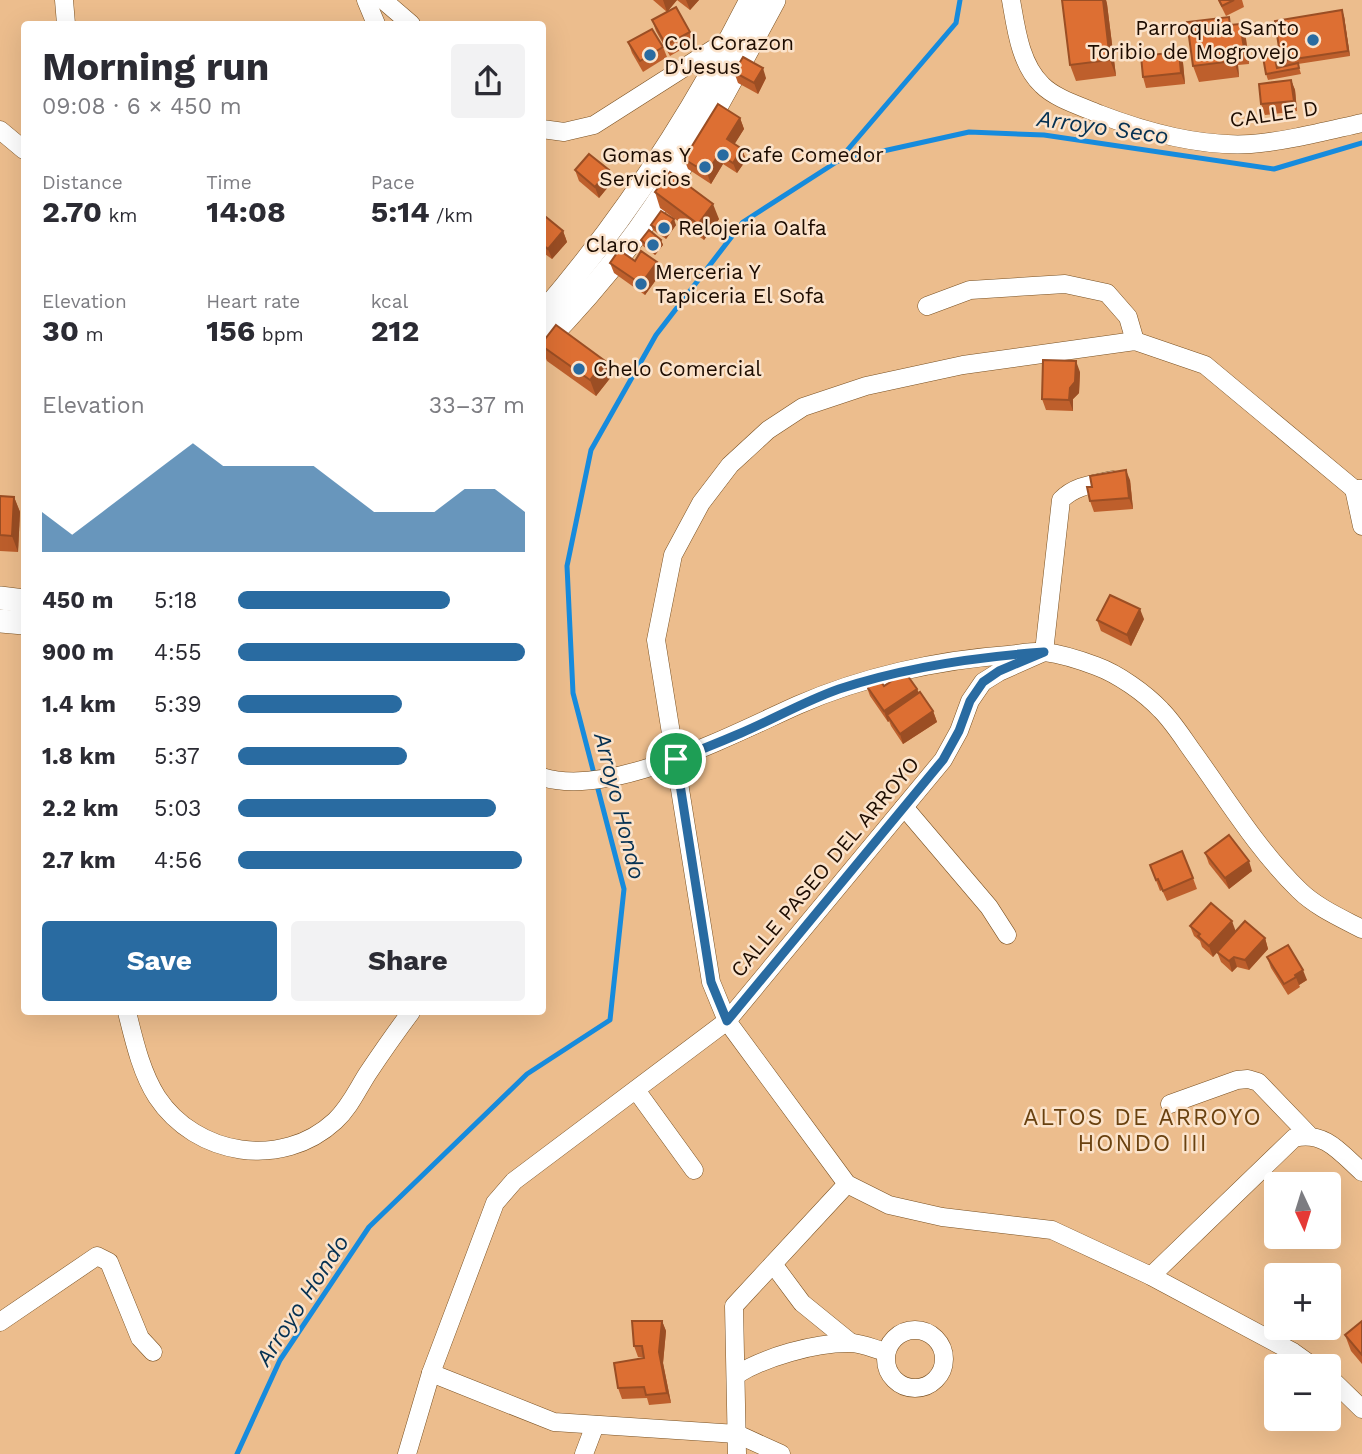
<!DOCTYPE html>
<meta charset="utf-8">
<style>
:root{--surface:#fff;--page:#f2f2f3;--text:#2b2b33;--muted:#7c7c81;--accent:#296ba1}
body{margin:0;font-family:"Work Sans",sans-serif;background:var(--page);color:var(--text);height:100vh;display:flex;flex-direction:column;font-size:26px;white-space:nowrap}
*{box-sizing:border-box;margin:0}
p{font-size:23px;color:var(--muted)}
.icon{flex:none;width:38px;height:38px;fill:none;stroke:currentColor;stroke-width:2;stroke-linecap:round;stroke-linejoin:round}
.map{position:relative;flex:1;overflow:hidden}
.side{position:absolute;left:21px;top:21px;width:525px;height:994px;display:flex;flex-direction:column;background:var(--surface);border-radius:7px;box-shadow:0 7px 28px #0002}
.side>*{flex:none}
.needle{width:46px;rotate:176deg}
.fabs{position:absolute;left:1264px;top:1172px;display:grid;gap:14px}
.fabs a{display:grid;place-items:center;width:77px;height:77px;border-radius:7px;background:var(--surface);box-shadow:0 7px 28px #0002;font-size:35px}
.pin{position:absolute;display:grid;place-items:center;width:60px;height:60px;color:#fff;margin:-30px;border:4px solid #fff;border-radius:50%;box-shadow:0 2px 7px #0007}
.round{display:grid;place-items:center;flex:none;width:74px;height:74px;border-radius:7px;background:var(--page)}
.head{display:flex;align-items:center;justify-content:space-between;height:119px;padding:0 21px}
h1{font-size:38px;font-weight:700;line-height:52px}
.figures{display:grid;grid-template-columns:repeat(3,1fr);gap:10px;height:119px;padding:7px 21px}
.figures div{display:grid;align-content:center}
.figures b{font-size:30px;font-weight:700}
.figures small{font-size:19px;font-weight:400}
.figures p{font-size:19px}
.chart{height:196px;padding:14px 21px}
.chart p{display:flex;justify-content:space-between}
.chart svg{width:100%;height:126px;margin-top:7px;fill:var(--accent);opacity:.7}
.primary-button{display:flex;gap:14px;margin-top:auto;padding:14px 21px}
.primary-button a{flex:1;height:80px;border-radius:7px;background:var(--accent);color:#fff;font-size:28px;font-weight:700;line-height:80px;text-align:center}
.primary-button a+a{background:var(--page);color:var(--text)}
ul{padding:0 21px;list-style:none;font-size:23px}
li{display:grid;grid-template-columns:112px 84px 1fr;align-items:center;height:52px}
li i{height:18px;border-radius:9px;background:var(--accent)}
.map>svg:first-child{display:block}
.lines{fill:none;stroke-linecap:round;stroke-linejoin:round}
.stream{stroke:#168bdd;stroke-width:5}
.minor-casing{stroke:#795021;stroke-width:19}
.major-casing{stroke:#795021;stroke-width:24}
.minor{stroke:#fff;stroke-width:18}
.major{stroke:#fff;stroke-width:23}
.wall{fill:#be5f2c}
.shaded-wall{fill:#9b4e24}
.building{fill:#dd6f33;stroke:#9b4e24;stroke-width:2}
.route-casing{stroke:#fff;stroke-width:14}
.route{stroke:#296ba1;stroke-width:9}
.poi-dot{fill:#296ba1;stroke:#fbe3cb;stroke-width:2.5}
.labels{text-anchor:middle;stroke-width:5;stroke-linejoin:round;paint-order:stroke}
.poi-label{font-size:21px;fill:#1d0c00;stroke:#fbe3cb;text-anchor:start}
.street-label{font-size:21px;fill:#1d0c00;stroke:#fbe3cb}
.water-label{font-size:23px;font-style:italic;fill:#053152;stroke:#fbe3cb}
.neighbourhood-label{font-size:23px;letter-spacing:2px;fill:#69410f;stroke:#fbe3cb}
</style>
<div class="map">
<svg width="1362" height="1454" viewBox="0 0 1362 1454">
<rect width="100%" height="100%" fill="#ecbd8d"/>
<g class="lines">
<!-- stream -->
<g class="stream">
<polyline points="838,161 969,132 1044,135 1274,169 1362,143"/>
<polyline points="237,1454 280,1360 369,1227 527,1074 610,1020 624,889 573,693 567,566 591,450 656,335 743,222 838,161 956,23 960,0"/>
</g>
<defs>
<g id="minor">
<polyline points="64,0 66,24"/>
<polyline points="366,0 376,24"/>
<polyline points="383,0 411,24"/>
<path d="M1011,0C1016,28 1020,64 1042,85C1056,99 1081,106 1099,114C1146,132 1201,147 1251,144C1288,141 1326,131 1362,123"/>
<polyline points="542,129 564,132 594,125 729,39"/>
<polyline points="0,130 24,150"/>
<polyline points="927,306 970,290 1065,284 1107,293 1128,317 1135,341"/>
<polyline points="1362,489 1354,489 1362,526"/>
<path d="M542,777C611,799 735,733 798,705C862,677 937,660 1008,655C1019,654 1033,651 1045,652C1061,654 1080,660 1096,666C1118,674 1145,693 1161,710C1173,722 1183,738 1193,752C1227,799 1258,850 1299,890C1316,907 1341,918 1362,929"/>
<polyline points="904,807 989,907 1007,935"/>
<path d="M127,1012C134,1040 141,1072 157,1097C196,1156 282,1170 335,1121C350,1107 357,1090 368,1073C382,1052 396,1032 411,1012"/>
<polyline points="636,1090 694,1170"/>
<polyline points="1170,1104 1237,1080 1248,1079 1258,1082 1308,1134"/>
<polyline points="773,1264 802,1303 850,1342"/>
<path d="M1151,1276L1294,1138C1324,1130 1341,1153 1362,1172"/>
<polyline points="0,1322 97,1256 109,1262 140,1338 153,1352"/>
<circle cx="915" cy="1359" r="29"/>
<polyline points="1314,1367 1293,1352 1151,1276 1052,1230 942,1217 889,1205 847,1184 727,1021 711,982 656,640 673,555 701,503 730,465 768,430 803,407 866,386 963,365 1135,341 1205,365 1354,489"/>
<polyline points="431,1373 554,1422 737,1434 781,1454"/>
<path d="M736,1375C765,1357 814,1343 848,1343C860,1342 874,1349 886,1352"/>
<polyline points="1328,1376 1362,1409"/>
<path d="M407,1454L431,1373L495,1203L514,1181L727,1021L943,760L959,731L970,701L983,682L999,672L1044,652L1061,500C1075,485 1095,484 1113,480"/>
<polyline points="584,1454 595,1425"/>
<polyline points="737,1454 734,1306 847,1184"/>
</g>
<g id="major">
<path d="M542,315C625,219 694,113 751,0"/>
<path d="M542,344C577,308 610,270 639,230C691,157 732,78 774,0"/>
<polyline points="0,598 24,601"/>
<polyline points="0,621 24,623"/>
</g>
</defs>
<!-- minor casing -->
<use href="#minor" class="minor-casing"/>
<!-- major casing -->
<use href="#major" class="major-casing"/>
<!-- minor -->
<use href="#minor" class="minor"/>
<!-- major -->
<use href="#major" class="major"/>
</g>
<!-- wall -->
<g class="wall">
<polygon points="653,0 699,0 690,10 677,0 667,12 690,32 694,42 670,56 656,31 652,20 667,12"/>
<polygon points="1062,0 1106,0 1107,4 1116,76 1076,81 1070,65"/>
<polygon points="1218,0 1242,0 1244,7 1226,16"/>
<polygon points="1344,16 1350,56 1298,64 1301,74 1268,80 1266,74 1274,55 1277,67 1283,66 1281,61"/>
<polygon points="1240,24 1246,39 1249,64 1238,65 1239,77 1199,82 1193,66 1231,25"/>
<polygon points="628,42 663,47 667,57 643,72 632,53"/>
<polygon points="1179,52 1183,63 1185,84 1146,88 1143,77"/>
<polygon points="734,72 766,78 758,94 738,83"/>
<polygon points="1291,80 1295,90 1297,111 1265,115 1261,104"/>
<polygon points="740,118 744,129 734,144 742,149 746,160 737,173 723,164 711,184 688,169 684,159"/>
<polygon points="575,170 613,181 599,198 579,181"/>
<polygon points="655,192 719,219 704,240 660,208"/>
<polygon points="542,221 563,231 567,242 552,259 542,252"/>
<polygon points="651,225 676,225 666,239 653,230"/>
<polygon points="641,240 661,240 663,245 655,255 643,246"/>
<polygon points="610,263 661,273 645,295 614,273"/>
<polygon points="542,343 611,377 596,396 547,361 542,349"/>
<polygon points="1080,372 1079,393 1073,399 1073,411 1046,410 1042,399"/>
<polygon points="1130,480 1133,509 1094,512 1090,501"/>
<polygon points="0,496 14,497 20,512 18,552 0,551"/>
<polygon points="1144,619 1131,646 1101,631 1097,620"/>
<polygon points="866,685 917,689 919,693 933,711 937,722 903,744 891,726 889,721 888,722 870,696"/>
<polygon points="1205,853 1252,871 1229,889 1209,864"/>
<polygon points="1150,865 1193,878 1197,889 1167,901 1162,890 1160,891"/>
<polygon points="1190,926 1235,931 1265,938 1268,949 1249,970 1237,967 1232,972 1221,962 1217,952 1213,957 1202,947 1200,941 1194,936"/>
<polygon points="1267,957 1307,980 1299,985 1300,987 1288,995 1271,968"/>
<polygon points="662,1321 666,1331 663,1363 671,1403 649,1405 647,1398 622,1399 618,1388 644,1358 643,1357 638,1357 634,1346"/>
<polygon points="1362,1321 1362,1364 1351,1351 1345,1335"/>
</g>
<!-- shaded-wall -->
<g class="shaded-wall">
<polygon points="663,0 677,0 667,12"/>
<polygon points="686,0 699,0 690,10"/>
<polygon points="1103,0 1106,0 1107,4 1116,76 1110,60"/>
<polygon points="1342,10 1344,16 1350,56 1348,51"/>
<polygon points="1240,24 1246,39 1249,64 1244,48"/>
<polygon points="1232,50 1238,65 1239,77 1234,61"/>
<polygon points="1179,52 1183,63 1185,84 1181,73"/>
<polygon points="763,68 766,78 758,94 754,83"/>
<polygon points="1291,80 1295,90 1297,111 1294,101"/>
<polygon points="740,118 744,129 731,150 727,139"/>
<polygon points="742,149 746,160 737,173 733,163"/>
<polygon points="719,154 723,164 711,184 707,173"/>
<polygon points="609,170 613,181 599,198 595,187"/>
<polygon points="713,204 719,219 704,240 698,224"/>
<polygon points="674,219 676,225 666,239 664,234"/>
<polygon points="563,231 567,242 552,259 548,249"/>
<polygon points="661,240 663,245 655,255 653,250"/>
<polygon points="657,262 661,273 645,295 641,284"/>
<polygon points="605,361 611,377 596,396 590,380"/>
<polygon points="1076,361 1080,372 1079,393 1073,399 1073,411 1069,400 1070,388"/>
<polygon points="1126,470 1130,480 1133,509 1129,498"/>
<polygon points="14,497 20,512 18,552 12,536"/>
<polygon points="1140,609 1144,619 1131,646 1127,635"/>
<polygon points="917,689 921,699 887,715 889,721 888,722 884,711"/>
<polygon points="933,711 937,722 903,744 900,734"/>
<polygon points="1249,861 1252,871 1229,889 1225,878"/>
<polygon points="1232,921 1236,932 1213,957 1209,946"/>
<polygon points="1265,938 1268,949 1249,970 1245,960"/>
<polygon points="1234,957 1237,967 1232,972 1229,961"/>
<polygon points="1303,970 1307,980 1299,985 1295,975"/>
<polygon points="662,1321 666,1331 663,1363 671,1403 667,1393 659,1352"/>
</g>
<!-- building -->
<g class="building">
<polygon points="1062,0 1103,0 1110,60 1070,65"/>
<polygon points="1219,0 1234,0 1222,6"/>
<polygon points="676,7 690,32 666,45 652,20"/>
<polygon points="1342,10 1348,51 1281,61 1275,21"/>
<polygon points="1229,17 1230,25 1240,24 1244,48 1232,50 1234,61 1193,66 1187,22"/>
<polygon points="652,29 663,47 640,61 628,42"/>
<polygon points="1179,52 1181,73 1143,77 1141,56"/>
<polygon points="1274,55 1277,68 1298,63 1299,68 1266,74 1263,57"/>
<polygon points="743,57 763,68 754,83 734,72"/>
<polygon points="1291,80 1294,101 1261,104 1259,84"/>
<polygon points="718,104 740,118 727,139 742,149 733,163 719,154 707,173 684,159"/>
<polygon points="589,154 609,170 595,187 575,170"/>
<polygon points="670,172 713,204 698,224 655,192"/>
<polygon points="661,211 674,219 664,234 651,225"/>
<polygon points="546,217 563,231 548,249 542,244 542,221"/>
<polygon points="649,230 661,240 653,250 641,240"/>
<polygon points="619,250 635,261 641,251 657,262 641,284 610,263"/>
<polygon points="556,325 605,361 590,380 542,346 542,343"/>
<polygon points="1043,360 1076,361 1075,382 1070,388 1069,400 1042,399"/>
<polygon points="1126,470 1129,498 1090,501 1087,487 1092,487 1090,476"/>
<polygon points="0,496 14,497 12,536 0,535"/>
<polygon points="1110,595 1140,609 1127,635 1097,620"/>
<polygon points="905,672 917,689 884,711 866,685 878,677 884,686"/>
<polygon points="920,692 933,711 900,734 887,715"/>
<polygon points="1229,835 1249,861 1225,878 1205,853"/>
<polygon points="1182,851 1193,878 1163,891 1158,879 1156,880 1150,865"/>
<polygon points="1211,903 1232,921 1209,946 1198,936 1200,934 1190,926"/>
<polygon points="1245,921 1265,938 1245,960 1234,957 1229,961 1217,952"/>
<polygon points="1288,945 1303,970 1295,975 1296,977 1284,984 1267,957"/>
<polygon points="632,1321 662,1321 659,1352 667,1393 646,1395 644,1387 618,1388 614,1363 644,1358 642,1346 634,1346"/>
<polygon points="1362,1321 1362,1355 1345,1335"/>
</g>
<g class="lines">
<defs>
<path id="route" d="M1044,652L999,671L983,682L970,701L959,731L943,760L727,1021L711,982L676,759C698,751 720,742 741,733C774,719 805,701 839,689C905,667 975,657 1044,652Z"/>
</defs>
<!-- route casing -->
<use href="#route" class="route-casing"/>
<!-- route -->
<use href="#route" class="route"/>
</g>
<!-- markers -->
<g class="poi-dot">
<circle cx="1313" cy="40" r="7"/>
<circle cx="650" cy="55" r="7"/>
<circle cx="723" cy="155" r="7"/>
<circle cx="705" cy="167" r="7"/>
<circle cx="664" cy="228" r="7"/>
<circle cx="653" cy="245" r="7"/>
<circle cx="641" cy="284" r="7"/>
<circle cx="579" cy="369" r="7"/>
</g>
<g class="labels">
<!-- poi labels -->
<g class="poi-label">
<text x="1299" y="35" text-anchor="end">Parroquia Santo<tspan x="1299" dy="24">Toribio de Mogrovejo</tspan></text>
<text x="664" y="50">Col. Corazon<tspan x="664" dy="24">D'Jesus</tspan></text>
<text x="691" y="162" text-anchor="end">Gomas Y<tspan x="691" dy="24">Servicios</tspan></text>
<text x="737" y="162">Cafe Comedor</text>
<text x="678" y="235">Relojeria Oalfa</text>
<text x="639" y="252" text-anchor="end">Claro</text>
<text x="655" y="279">Merceria Y<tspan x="655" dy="24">Tapiceria El Sofa</tspan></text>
<text x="593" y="376">Chelo Comercial</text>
</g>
<!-- street labels -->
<g class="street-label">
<text transform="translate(1274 114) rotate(-8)" y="7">CALLE D</text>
<text transform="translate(825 867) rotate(-50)" y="7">CALLE PASEO DEL ARROYO</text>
</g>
<!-- water labels -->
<g class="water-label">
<text transform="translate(1103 127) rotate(8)" y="8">Arroyo Seco</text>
<text transform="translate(620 806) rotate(76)" y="8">Arroyo Hondo</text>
<text transform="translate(302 1300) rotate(-57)" y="8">Arroyo Hondo</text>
</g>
<!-- neighbourhood labels -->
<g class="neighbourhood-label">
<text x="1143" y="1125">ALTOS DE ARROYO<tspan x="1143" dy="26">HONDO III</tspan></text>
</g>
</g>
</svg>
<div class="fabs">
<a><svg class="needle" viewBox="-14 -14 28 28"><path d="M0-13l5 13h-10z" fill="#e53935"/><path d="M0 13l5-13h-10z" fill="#7c7c81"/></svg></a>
<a>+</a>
<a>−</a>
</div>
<div class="pin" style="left:676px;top:759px;background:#1e9e55"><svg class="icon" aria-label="arrive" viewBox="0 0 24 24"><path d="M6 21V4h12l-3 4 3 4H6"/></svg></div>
<section class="side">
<div class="head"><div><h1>Morning run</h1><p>09:08 · 6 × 450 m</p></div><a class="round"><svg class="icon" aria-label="share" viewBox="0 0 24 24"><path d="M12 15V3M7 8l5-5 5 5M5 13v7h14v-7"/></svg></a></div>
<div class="figures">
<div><p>Distance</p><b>2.70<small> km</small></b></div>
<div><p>Time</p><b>14:08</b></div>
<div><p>Pace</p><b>5:14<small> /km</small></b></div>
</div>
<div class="figures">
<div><p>Elevation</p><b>30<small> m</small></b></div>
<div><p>Heart rate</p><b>156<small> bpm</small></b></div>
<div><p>kcal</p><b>212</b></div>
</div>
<div class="chart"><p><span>Elevation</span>33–37 m</p>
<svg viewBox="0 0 160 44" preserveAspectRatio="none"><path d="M0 44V30L10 38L20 30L30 22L40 14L50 6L60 14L70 14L80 14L90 14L100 22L110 30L120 30L130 30L140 22L150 22L160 30V44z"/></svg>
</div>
<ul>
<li><b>450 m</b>5:18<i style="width:74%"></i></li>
<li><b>900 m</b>4:55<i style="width:100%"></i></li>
<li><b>1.4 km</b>5:39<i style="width:57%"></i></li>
<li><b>1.8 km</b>5:37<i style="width:59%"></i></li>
<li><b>2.2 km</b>5:03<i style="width:90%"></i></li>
<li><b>2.7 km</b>4:56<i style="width:99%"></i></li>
</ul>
<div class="primary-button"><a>Save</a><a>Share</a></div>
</section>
</div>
